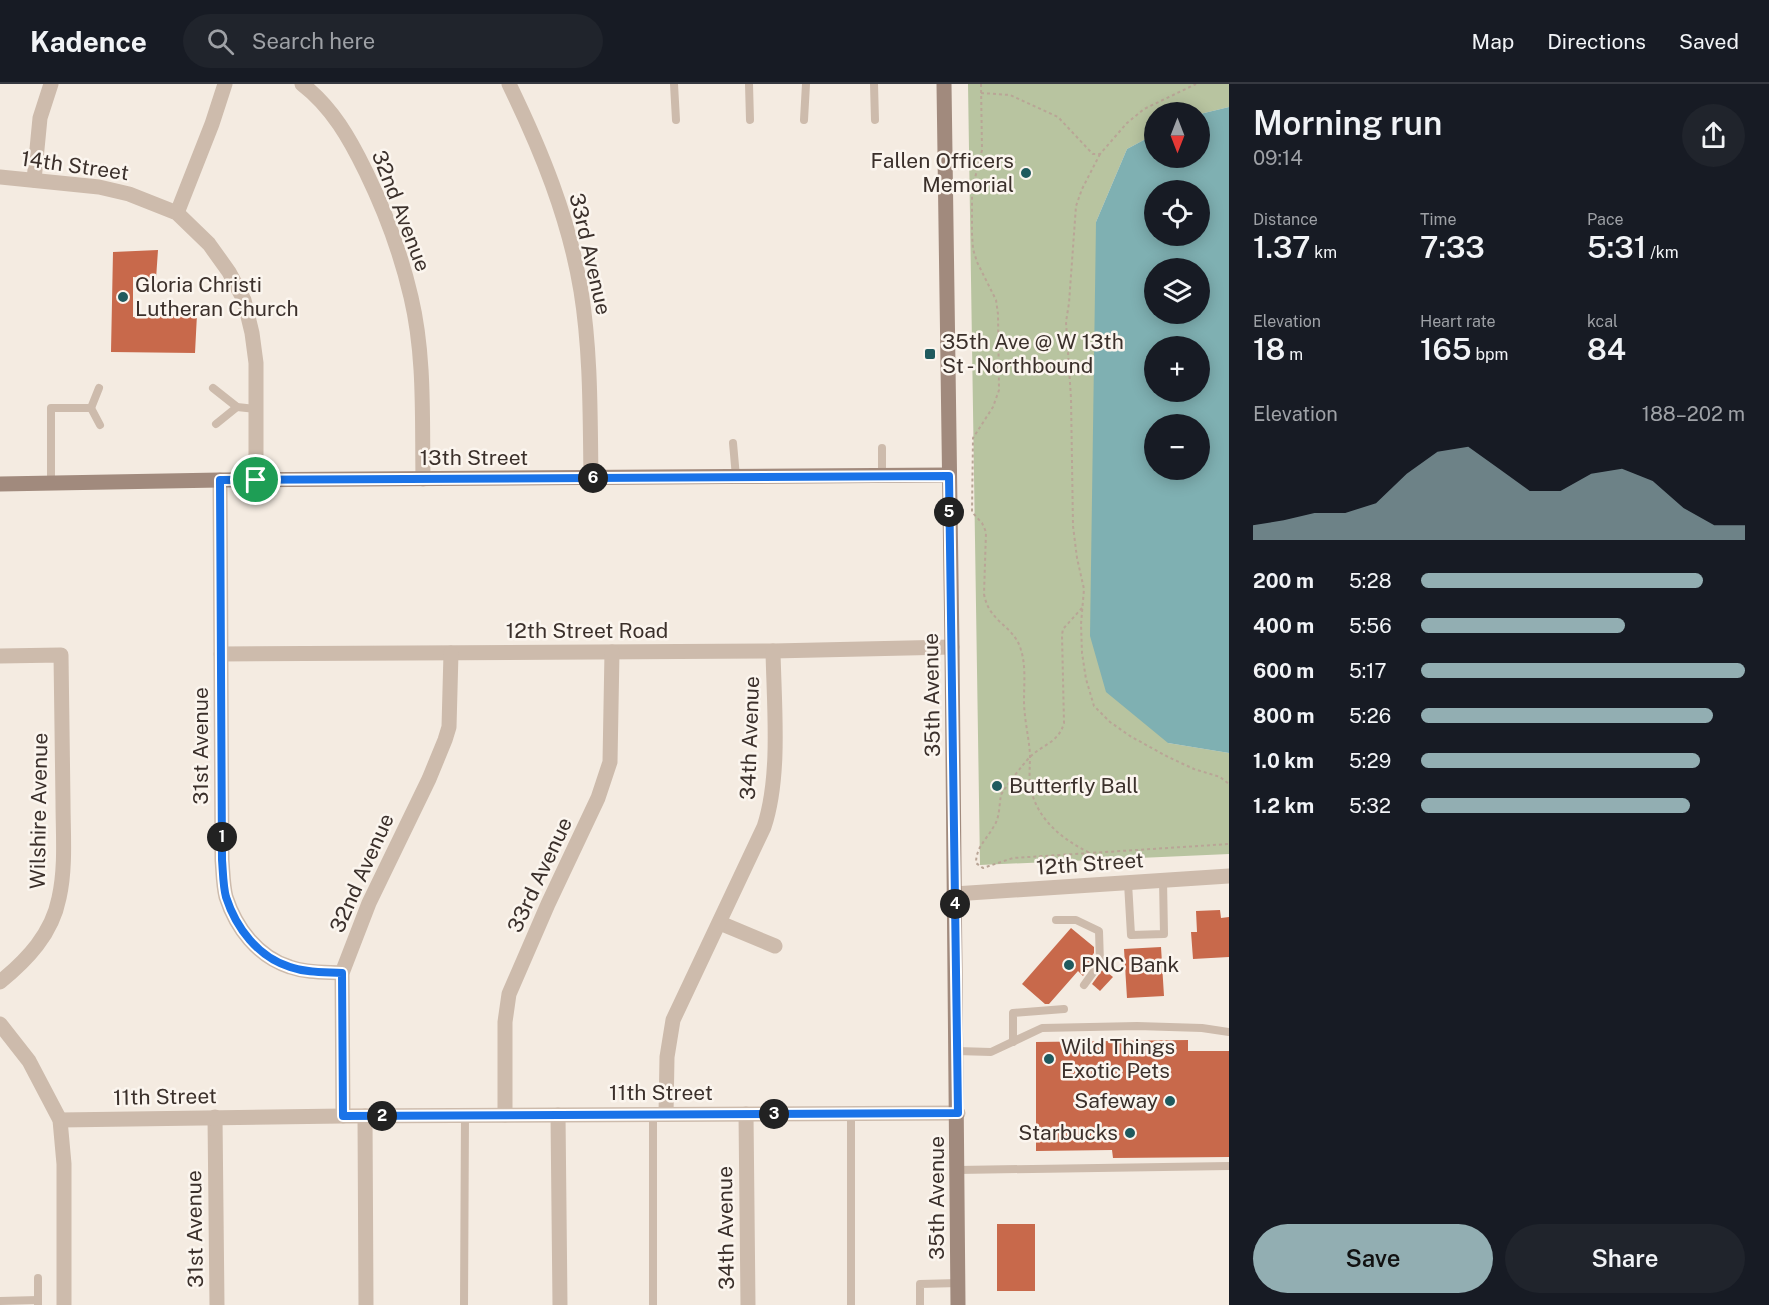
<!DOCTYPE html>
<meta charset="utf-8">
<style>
:root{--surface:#171b24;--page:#20242c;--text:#f1f3f6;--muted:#9ea1a6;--line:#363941;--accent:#92aeb2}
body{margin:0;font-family:"Public Sans",sans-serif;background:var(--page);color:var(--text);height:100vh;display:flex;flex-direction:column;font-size:22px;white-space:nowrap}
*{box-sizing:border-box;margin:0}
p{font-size:20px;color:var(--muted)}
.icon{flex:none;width:33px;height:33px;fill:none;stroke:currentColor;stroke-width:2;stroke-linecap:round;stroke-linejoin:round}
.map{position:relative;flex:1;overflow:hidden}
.drawer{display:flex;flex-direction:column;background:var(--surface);width:540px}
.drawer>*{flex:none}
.needle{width:39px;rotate:180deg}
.tools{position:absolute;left:1144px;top:18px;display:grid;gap:12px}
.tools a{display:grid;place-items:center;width:66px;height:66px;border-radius:50%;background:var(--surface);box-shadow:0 3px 15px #0003;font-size:30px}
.pin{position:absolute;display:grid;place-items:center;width:51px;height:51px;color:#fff;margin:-26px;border:3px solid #fff;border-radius:50%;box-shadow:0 2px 6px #0007}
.km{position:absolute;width:30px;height:30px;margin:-15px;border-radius:50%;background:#222;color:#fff;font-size:16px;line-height:30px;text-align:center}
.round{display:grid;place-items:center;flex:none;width:63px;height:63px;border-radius:32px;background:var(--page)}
.head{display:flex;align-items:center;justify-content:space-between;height:102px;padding:0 24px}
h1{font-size:33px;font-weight:600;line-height:45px}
.figures{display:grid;grid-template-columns:repeat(3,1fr);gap:9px;height:102px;padding:6px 24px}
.figures div{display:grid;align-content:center}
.figures b{font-size:30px;font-weight:600}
.figures small{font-size:16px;font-weight:400}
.figures p{font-size:16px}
.chart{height:168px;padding:12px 24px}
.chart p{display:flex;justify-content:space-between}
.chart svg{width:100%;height:108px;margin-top:6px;fill:var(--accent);opacity:.7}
.action{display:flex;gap:12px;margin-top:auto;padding:12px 24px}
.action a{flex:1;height:69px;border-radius:36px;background:var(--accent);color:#111;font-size:24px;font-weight:600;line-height:69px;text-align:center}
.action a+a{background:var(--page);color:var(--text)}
ul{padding:0 24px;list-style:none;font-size:20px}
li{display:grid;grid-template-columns:96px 72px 1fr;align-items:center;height:45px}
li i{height:15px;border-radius:8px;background:var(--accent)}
header{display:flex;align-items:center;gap:36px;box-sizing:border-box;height:84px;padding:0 30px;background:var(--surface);border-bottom:2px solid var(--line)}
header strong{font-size:28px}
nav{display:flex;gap:33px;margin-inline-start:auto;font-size:21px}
.search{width:420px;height:54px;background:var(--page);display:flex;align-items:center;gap:15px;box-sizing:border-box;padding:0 21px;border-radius:33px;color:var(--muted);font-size:22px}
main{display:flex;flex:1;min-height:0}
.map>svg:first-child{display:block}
.green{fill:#b8c4a0}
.water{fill:#7fb0b2;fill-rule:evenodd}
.building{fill:#c8694b}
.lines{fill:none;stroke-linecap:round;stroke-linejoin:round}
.path{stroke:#b9a596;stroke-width:2;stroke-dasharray:3 3;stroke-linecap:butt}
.lane{stroke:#cdbbac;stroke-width:8}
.street{stroke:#cdbbac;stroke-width:15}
.secondary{stroke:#a18a7d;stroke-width:15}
.route-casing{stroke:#fff;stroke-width:12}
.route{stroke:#1a73e8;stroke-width:8}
.poi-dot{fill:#1f5a5e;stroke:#fbf5ee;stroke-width:2}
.labels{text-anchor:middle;stroke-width:5;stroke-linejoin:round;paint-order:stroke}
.poi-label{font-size:21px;fill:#3b302b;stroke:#fbf5ee;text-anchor:start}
.street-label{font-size:21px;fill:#3b302b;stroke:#fbf5ee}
</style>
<header>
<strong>Kadence</strong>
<div class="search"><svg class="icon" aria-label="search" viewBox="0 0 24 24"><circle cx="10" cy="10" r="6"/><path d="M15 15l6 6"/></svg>Search here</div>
<nav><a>Map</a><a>Directions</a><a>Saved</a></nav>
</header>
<main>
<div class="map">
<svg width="1229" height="1221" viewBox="0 0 1229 1221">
<rect width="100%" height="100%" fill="#f4ebe1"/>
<!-- green -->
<polygon class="green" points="968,0 1229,0 1229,23 1200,30 1200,28 1155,28 1155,50 1127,65 1096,138 1168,659 1229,669 1229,770 980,781"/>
<!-- water -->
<path class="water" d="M1229,23V669L1168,659L1106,608L1090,552L1096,138L1127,65L1155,50V74H1200V30ZM1155,106H1200V152H1155ZM1155,184H1200V230H1155ZM1155,262H1200V308H1155ZM1155,340H1200V386H1155Z"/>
<!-- building -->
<g class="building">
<polygon points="158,166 156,195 133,193 133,233 197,230 195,269 111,268 113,168"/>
<polygon points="1220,826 1221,834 1229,833 1229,873 1193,875 1191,848 1197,848 1196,827"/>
<polygon points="1071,844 1094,863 1094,869 1090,874 1094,877 1083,892 1078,887 1049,920 1045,920 1022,900"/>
<polygon points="1161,863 1164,912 1127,914 1124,865"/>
<polygon points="1103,885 1113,893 1100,907 1092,900"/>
<polygon points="1188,956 1188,967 1229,967 1229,1073 1113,1074 1112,1066 1036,1067 1036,958"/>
<rect x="997" y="1140" width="38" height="67"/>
</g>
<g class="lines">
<!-- path -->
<g class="path">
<path d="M981,0L982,66L972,106V150L973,165L977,178L996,216L998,230L999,306L993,323L973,354L972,428L982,439L986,448L984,510C989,539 1014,541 1021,566C1026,582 1024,600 1024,616C1024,635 1029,653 1030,671C1030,681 1029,690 1030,699C1034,733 1061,755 1090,769"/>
<polyline points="981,9 1010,11 1058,33 1089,66 1093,70 1100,70 1127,39 1144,25 1196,0"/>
<polyline points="1100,70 1082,105 1076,122 1069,219 1066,238 1071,314 1073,442 1077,474 1084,505 1081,540 1082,569 1086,595 1094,622 1110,638 1130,652 1168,673 1194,685 1220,693 1229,700"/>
<path d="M1082,524L1063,545L1062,551L1064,639C1058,660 1042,660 1029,674C1024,679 1003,706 1001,711C999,721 1000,733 994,742C987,755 976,763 976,779L983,784L1013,774L1229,760"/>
</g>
<!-- lane -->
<g class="lane">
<polyline points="674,0 676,36"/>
<polyline points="749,0 750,36"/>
<polyline points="874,0 875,36"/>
<polyline points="804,36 806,0"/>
<polyline points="213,304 237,323 256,325"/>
<polyline points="91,324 99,304"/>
<polyline points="216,340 237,323"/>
<polyline points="733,359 736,393"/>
<polyline points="882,364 882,392"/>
<polyline points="51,399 51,324 91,324 100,341"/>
<polyline points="1128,799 1131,851 1164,850 1163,796"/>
<polyline points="1056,836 1076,836 1099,847 1100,879 1084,901"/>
<polyline points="1013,958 1013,929 1064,925"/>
<polyline points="957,967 991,968 1042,944 1137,942 1202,944 1229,948"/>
<polyline points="851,1029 851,1221"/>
<polyline points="653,1030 653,1221"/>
<polyline points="958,1086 1229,1082"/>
<polyline points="38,1194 38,1220"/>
<polyline points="0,1217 38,1216"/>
<polyline points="464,1221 465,1032"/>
<polyline points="920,1221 920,1200 958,1199"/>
</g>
<!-- street -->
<g class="street">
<path d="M302,0C332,23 350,55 366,88C385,127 401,170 411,213C425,272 422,334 423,395"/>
<path d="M509,0C541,66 569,134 581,207C591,269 590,332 591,394"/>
<polyline points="0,93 99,103 129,110 177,129 209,160 229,188 244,216 252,249 256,279 256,396"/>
<polyline points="34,96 40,34 51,0"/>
<polyline points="177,129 212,40 225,0"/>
<path d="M220,396L222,776C223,787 223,801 226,813C236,844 258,873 290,883C307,889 325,888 342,889"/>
<polyline points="221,570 773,567 952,563"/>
<path d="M0,572L61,571C62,620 62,669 63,718C63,749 66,783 59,814C52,850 27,876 0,898"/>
<polyline points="954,810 1229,792"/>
<polyline points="720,839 775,862"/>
<polyline points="0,940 29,977 60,1036 64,1080 64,1221"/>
<path d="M666,1030L667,973L673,936L764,743C781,692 774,621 773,567"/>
<polyline points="746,1030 748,1221"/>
<polyline points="505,1031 505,938 509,910 548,820 598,714 610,678 612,568"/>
<polyline points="558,1031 560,1221"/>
<polyline points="343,1032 342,889 369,819 429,695 445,656 449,643 451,569"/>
<polyline points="365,1032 366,1221"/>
<polyline points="215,1033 217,1221"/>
<polyline points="60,1036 343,1032 958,1029"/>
</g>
<!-- secondary -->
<g class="secondary">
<polyline points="944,0 952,563 958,1221"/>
<polyline points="0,400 220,396 949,391"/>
</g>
</g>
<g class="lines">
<defs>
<path id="route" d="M949,392L958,1029L343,1032L342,889C325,888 307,889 290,883C258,873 236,844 226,813C223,802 223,787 222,776L220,396Z"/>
</defs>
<!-- route casing -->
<use href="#route" class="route-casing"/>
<!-- route -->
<use href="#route" class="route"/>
</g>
<!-- markers -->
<g class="poi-dot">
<circle cx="1026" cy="89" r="6"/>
<circle cx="123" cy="213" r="6"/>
<rect x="924" y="264" width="12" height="12" rx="3"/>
<circle cx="997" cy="702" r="6"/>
<circle cx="1069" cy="881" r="6"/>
<circle cx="1049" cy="975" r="6"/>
<circle cx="1170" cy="1017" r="6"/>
<circle cx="1130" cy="1049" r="6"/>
</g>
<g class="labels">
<!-- poi labels -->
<g class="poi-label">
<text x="1014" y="84" text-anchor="end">Fallen Officers<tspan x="1014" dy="24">Memorial</tspan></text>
<text x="135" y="208">Gloria Christi<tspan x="135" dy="24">Lutheran Church</tspan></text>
<text x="942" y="265">35th Ave @ W 13th<tspan x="942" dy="24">St - Northbound</tspan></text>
<text x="1009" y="709">Butterfly Ball</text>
<text x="1081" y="888">PNC Bank</text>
<text x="1061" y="970">Wild Things<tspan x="1061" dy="24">Exotic Pets</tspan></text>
<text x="1158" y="1024" text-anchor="end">Safeway</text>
<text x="1118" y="1056" text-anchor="end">Starbucks</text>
</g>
<!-- street labels -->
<g class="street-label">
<text transform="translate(75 82) rotate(8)" y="7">14th Street</text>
<text transform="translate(401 127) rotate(69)" y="7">32nd Avenue</text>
<text transform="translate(590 170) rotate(77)" y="7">33rd Avenue</text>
<text x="474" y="381">13th Street</text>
<text x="587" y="554">12th Street Road</text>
<text transform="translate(932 611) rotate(-91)" y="7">35th Avenue</text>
<text transform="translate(750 654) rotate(-88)" y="7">34th Avenue</text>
<text transform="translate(201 662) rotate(-90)" y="7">31st Avenue</text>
<text transform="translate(39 727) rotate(-89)" y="7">Wilshire Avenue</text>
<text transform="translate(1090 780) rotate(-4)" y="7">12th Street</text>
<text transform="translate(362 789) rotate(-66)" y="7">32nd Avenue</text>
<text transform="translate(540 791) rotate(-65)" y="7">33rd Avenue</text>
<text x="661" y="1016">11th Street</text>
<text transform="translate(165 1013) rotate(-1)" y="7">11th Street</text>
<text transform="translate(937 1114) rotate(-90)" y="7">35th Avenue</text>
<text transform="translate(726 1144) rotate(-91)" y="7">34th Avenue</text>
<text transform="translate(195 1145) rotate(-91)" y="7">31st Avenue</text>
</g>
</g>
</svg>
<div class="tools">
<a><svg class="needle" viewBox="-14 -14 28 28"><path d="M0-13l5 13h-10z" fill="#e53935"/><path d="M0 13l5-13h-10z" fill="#9ea1a6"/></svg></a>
<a><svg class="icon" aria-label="locate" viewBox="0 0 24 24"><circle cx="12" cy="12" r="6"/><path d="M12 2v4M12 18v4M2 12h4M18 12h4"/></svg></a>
<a><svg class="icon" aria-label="layers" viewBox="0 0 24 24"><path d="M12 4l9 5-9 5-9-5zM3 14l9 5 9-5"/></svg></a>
<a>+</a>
<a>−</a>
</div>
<div class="pin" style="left:256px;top:396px;background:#1e9e55"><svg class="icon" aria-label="arrive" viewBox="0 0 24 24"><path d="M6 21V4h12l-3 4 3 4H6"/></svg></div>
<b class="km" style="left:222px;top:753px">1</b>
<b class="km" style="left:382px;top:1032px">2</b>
<b class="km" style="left:774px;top:1030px">3</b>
<b class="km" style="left:955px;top:820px">4</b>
<b class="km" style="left:949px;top:428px">5</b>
<b class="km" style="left:593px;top:394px">6</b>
</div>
<section class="drawer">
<div class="head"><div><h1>Morning run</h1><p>09:14</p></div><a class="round"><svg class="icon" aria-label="share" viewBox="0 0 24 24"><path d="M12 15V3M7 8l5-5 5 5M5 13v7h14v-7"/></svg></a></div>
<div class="figures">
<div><p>Distance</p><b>1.37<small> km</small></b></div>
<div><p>Time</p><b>7:33</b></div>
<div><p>Pace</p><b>5:31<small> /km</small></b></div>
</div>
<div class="figures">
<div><p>Elevation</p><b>18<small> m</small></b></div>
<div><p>Heart rate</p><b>165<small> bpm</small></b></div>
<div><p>kcal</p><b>84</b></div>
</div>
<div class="chart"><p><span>Elevation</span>188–202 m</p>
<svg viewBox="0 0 160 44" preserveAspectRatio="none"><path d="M0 44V38L10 36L20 33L30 33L40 29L50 17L60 8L70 6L80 15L90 24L100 24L110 17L120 15L130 20L140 31L150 38L160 38V44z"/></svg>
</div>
<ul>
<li><b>200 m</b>5:28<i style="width:87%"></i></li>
<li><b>400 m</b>5:56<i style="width:63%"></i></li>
<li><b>600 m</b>5:17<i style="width:100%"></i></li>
<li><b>800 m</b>5:26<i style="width:90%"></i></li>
<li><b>1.0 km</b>5:29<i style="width:86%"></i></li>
<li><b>1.2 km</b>5:32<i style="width:83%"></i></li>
</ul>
<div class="action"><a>Save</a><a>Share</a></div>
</section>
</main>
